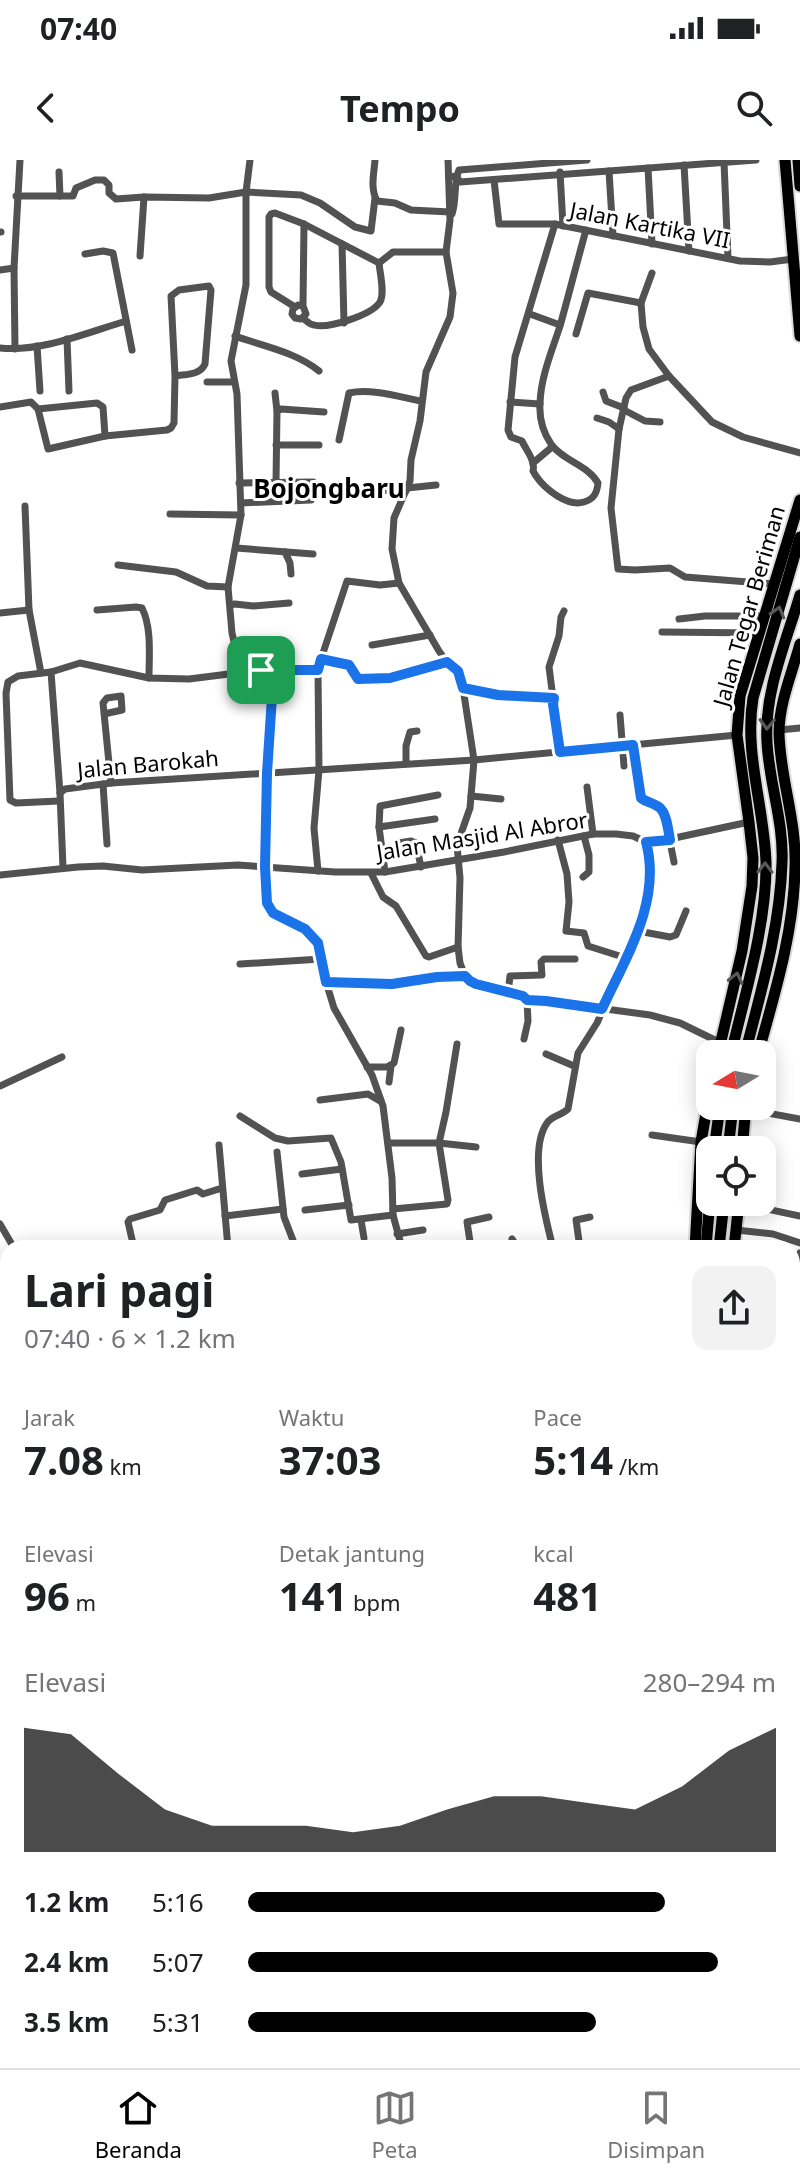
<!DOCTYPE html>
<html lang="id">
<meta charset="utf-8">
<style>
:root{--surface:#fff;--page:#f2f2f2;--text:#202124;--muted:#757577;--line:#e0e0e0;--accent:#000}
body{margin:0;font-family:"Noto Sans",sans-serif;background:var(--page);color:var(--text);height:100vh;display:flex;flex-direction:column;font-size:30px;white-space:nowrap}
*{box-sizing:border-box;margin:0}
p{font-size:26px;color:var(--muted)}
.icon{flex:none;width:44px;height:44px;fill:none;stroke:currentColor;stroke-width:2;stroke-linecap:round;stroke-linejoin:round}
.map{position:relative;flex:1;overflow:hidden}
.panel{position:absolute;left:0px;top:1080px;width:800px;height:828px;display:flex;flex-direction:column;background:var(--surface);border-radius:24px 24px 0 0;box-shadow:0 4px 20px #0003}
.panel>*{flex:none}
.needle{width:52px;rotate:260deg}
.controls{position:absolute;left:696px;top:880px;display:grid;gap:16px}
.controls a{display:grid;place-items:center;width:80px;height:80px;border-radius:16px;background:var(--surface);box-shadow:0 4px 20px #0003;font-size:40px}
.pin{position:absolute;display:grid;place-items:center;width:68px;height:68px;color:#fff;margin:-34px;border-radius:16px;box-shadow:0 4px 12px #0006}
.round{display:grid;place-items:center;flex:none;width:84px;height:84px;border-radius:16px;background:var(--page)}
.overview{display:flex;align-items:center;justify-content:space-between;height:136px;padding:0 24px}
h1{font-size:44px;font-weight:700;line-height:60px}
.stats{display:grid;grid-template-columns:repeat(3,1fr);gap:12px;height:136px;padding:8px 24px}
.stats div{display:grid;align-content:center}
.stats b{font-size:40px;font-weight:700}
.stats small{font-size:22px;font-weight:400}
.stats p{font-size:22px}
.chart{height:224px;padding:16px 24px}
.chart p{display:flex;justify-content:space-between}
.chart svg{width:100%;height:144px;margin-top:8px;fill:var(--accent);opacity:.7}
ul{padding:0 24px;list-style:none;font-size:26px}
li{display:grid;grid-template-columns:128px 96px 1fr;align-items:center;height:60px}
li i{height:20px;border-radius:10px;background:var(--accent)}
.status{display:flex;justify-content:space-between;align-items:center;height:56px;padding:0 40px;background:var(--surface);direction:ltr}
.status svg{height:22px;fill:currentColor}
header{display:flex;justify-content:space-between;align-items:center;height:104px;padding:0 24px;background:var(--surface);font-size:36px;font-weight:700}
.tabs{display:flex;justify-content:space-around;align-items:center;height:112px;border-top:2px solid var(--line);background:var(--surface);font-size:22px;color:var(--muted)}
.tabs a{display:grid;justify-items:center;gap:4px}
.tabs .on{color:var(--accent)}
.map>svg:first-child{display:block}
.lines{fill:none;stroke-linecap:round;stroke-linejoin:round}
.stream{stroke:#a0a0a0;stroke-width:2}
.primary-casing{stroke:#dbdbdb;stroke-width:15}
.trunk-casing{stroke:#dbdbdb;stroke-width:15}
.minor{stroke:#525252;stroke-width:7}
.secondary{stroke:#1f1f1f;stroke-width:10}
.primary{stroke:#000;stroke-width:11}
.trunk{stroke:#000;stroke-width:11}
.rail-casing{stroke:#000;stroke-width:5}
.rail{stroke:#fff;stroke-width:2;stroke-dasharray:6;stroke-linecap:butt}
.oneway{stroke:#595959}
.route-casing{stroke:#fff;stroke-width:16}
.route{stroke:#1a73e8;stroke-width:10}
.labels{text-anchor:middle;stroke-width:6;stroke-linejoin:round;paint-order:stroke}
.street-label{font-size:22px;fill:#000;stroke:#fff}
.quarter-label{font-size:26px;font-weight:bold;fill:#000;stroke:#fff}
</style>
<div class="status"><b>07:40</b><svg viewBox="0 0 49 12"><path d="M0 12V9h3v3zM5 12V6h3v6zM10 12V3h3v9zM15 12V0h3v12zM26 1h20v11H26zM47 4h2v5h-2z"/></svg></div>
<header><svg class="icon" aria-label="back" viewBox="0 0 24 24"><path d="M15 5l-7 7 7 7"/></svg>Tempo<svg class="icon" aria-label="search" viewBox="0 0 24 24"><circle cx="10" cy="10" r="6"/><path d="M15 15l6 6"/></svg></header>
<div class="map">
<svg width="800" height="1908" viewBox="0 0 800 1908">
<rect width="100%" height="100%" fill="#fff"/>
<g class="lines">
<!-- stream -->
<g class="stream">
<polyline points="792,1260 800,1264"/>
<polyline points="0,1293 8,1291"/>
</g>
<defs>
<g id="primary">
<polyline points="785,0 800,176"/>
<polyline points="798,0 800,26"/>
<polyline points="718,894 742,791 752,726 753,698 749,662 737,575 740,536 800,340"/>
<path d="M731,894C745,834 767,763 766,702C764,646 744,593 753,538L800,377"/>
<path d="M745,894C761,831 780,768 782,703C784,662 769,623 767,582C764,532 786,482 800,435"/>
<path d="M758,894C775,833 794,771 795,708C797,662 780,618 779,573C779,543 792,513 800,484"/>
<polyline points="714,990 720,946"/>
<polyline points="728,990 733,946"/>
<polyline points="742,990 746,946"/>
<polyline points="695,1088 701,982 710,930"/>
<polyline points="706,1088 710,1038"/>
<polyline points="719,1088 724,1042"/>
<polyline points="734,1088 739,1042"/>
<polyline points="0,1274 8,1272"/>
</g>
<polyline id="trunk" points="320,1908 321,1900"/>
</defs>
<!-- primary casing -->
<use href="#primary" class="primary-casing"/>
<!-- trunk casing -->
<use href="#trunk" class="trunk-casing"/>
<!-- minor -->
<g class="minor">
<polyline points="250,0 246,32 246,125 231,201 237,234 241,355 228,427 232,473 237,494 244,506 261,510"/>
<path d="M375,0C374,14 370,28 377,41L395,43L411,50L450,52"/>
<polyline points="448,0 450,60 446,92 453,133 450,157 426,212 420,261 411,300 410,321 394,358 392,389 399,423 439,491 447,502 458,511 463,528 474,600 470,648 457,685 460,718 458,787 460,803 465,816 470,821 523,836 527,840 546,841 650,855 680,863 721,883"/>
<polyline points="724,2 728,98"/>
<polyline points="684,5 689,91"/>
<polyline points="648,8 652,84"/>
<polyline points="609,11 613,76"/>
<polyline points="59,12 60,36"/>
<polyline points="560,12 563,66"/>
<polyline points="449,17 456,16 460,22 756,0"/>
<polyline points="494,20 499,64 555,64 740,101 770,102 793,99"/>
<polyline points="16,36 73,36 76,28 95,20 104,20 109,25 109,33 116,39 144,37 209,38 246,32 301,35 320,43 355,67 371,71 375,38"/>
<path d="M452,54C457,40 453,24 459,10L587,0"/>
<path d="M555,64L515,197L508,270L511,277L522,281C525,288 532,296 533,304C535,315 530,306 536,316C545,329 567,347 584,342C594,339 597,333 598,323C588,305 563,301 551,284C543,272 539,258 540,243C541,216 552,191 560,166C569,134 577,102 586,70"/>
<polyline points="0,72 1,72"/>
<polyline points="342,84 344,163"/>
<polyline points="85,94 103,91 113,93 132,190"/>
<polyline points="140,96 144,37"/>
<polyline points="0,110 14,108"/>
<polyline points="652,113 641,143 643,167 649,189 669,216 712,262 743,277 800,293"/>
<polyline points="303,146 298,145 293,149 292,154 295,158 301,159 306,154 303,146 304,64"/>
<polyline points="295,147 271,132 269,127 269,57 271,54 275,53 304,64 379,103 393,92 446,92"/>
<polyline points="530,154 560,165"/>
<path d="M303,158C308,162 308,164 314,165C328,169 372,155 380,142C385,133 380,114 379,103"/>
<polyline points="576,174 588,133 641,143"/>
<path d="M235,176C262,186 296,192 319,211"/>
<polyline points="67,179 69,231"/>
<polyline points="37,186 40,231"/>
<path d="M0,188C42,192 86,173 126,161"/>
<polyline points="15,189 14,108 20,0"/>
<polyline points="669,216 631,230 626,238 619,269 611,348 618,409 635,410 670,408 685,417 774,424"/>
<polyline points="207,222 233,222"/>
<polyline points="603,232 606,241 624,248"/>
<polyline points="275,233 277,251"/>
<polyline points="510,242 540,244"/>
<path d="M0,247L31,242L38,249L97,243L103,247L105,276L167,270L171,268L174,263L175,216L171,136L179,130L209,126L211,130L205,204C200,215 187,214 175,216"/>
<polyline points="38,249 48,289 105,276"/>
<polyline points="624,250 645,261 660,262"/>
<polyline points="597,258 609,262 619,269"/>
<path d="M339,280L349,233C371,228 400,237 421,241"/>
<polyline points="276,285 319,285"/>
<polyline points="533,303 552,287"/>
<polyline points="276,322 277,251 281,249 324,252"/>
<polyline points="239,323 313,322"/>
<polyline points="407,328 436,325"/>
<polyline points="378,330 406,331"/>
<polyline points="241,343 311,340"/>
<polyline points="25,346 29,450 41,513"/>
<polyline points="170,354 241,355"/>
<polyline points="236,388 313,394"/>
<polyline points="285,392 290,403 291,414"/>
<polyline points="118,405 176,412 207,426 228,427"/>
<polyline points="230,445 235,444 253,446 289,443"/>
<path d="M97,450L136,447L142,448C152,468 149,496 149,518"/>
<polyline points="0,453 29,450"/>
<polyline points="679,459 705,456 764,456"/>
<polyline points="662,472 759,473"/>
<polyline points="372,485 430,475"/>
<polyline points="321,499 349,505 358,519 390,518 400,514 447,502"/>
<polyline points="261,510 269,517 272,537 267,613 265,707 267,743 273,753 305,769 318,783 326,822 334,848 372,915 383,946 392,1018 393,1055 402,1088"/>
<polyline points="51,512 60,633 63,708"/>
<polyline points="463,528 498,535 554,538"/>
<polyline points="104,554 122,550 121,536 107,538 103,543 111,623"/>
<polyline points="620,555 624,606"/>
<polyline points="779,570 800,568"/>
<polyline points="633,585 641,638 643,641 659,647 664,652 674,702"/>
<polyline points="560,592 549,507 559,476 561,457 564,451"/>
<polyline points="406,603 406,586 410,572 417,571"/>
<polyline points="103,624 107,684"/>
<polyline points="587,627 593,674"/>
<polyline points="60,633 65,629 111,623 474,600 737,575"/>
<polyline points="471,636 501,639"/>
<polyline points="59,641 16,643 10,640 6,533 8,522 18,516 51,512 80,503 149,518 189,519 261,510 318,510"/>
<polyline points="379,667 435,659"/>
<polyline points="558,680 567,714 569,742 566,771 584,773 588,786 626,798"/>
<polyline points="399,683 411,681 416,683 421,707"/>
<polyline points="318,711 314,668 319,610 318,510 321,499 347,421 380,425 399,423"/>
<polyline points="385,712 379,667 380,646 438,635"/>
<polyline points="371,713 383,737 396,746 426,796 429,797 458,787"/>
<polyline points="0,715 78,707 103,706 142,710 238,705 335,712 385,712 504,692 593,674 616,674 633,676 646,682 656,682 749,662"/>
<polyline points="583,717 589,712 589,695 584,676"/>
<polyline points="638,771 670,777 676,775 686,751"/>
<polyline points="240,804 321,799"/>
<polyline points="326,822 392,824 437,817 465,816"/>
<polyline points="508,833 510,816 542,815 541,802 544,799 575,799"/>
<polyline points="524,879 528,861 527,840"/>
<polyline points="546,894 574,906"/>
<polyline points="367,907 387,907 394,903 401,870"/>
<polyline points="389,922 391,906"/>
<polyline points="0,926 62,897"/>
<polyline points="320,940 368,934 380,941"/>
<polyline points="746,949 800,959"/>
<polyline points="240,956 275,978 288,981 331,978 341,1002 351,1060 393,1055"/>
<polyline points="652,975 701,982"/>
<polyline points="388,983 439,983 476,987"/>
<polyline points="219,985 228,1088"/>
<polyline points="277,992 284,1057 296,1088"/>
<polyline points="302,1014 342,1009"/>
<polyline points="738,1043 800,1056"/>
<polyline points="393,1049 447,1044 448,1040 439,983 446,952 457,884"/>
<polyline points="305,1050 349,1045"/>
<polyline points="225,1056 283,1049"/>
<polyline points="361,1060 364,1078"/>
<polyline points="0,1064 14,1088"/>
<polyline points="736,1070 773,1074 800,1083"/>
<polyline points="397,1074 423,1070"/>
<polyline points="512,1079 518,1088"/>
<polyline points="134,1088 128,1062 130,1059 160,1050 165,1040 197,1030 203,1034 222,1028"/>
<polyline points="471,1088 467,1062 489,1057"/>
<path d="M553,1088C545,1057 528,990 547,963C552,955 561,956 568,949L578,893L597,863L644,756L651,721V706L646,682"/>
<polyline points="580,1088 576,1060 590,1057"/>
<polyline points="792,1111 800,1093"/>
<polyline points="792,1199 800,1183"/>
<polyline points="0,1227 8,1225"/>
<polyline points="792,1357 800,1360"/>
<polyline points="792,1428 800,1428"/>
<polyline points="792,1508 800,1509"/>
<polyline points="792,1557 800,1550"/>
<polyline points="0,1573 8,1572"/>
<polyline points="792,1573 800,1578"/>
<polyline points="0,1650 8,1610"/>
<polyline points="792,1651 800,1631"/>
<polyline points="0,1668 3,1695 8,1711"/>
<polyline points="792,1670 800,1675"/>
<polyline points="792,1760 798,1761"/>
<polyline points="0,1806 8,1803"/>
<polyline points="792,1861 800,1861"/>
<polyline points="185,1900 185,1902"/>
<polyline points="445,1902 518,1908"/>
<polyline points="559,1905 559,1900"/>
<polyline points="673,1908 674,1900"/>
<polyline points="706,1908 706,1900"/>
<polyline points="743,1908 743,1900"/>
<polyline points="779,1908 780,1900"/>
</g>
<!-- secondary -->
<polyline class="secondary" points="792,1232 800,1238"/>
<!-- primary -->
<use href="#primary" class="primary"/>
<!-- trunk -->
<use href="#trunk" class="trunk"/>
<defs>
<g id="rail">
<polyline points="0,1339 8,1338"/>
<polyline points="792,1345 800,1347"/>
</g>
</defs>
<!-- rail casing -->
<use href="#rail" class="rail-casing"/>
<!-- rail -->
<use href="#rail" class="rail"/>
</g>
<!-- one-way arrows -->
<defs><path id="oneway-chevron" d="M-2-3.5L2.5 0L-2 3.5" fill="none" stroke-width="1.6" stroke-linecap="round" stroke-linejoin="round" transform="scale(2)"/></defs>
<g class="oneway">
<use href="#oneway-chevron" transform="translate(778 452) rotate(-74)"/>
<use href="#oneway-chevron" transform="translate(767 564) rotate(92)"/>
<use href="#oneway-chevron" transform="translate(765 708) rotate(-89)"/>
<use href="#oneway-chevron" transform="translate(736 818) rotate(-77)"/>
</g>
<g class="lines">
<defs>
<path id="route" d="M321,499L349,505L358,519L390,518L447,502L458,511L463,528L498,535L554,538L553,544L560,592L633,585L641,638C646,642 653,643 659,647C667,653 668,670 670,680L646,682C662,741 626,797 602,849L546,841L527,840L523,836L476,824L470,821L465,816L437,817L392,824L326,822L318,783L305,769L273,753L267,743L265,707L267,613L272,537L269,517L261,510H318Z"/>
</defs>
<!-- route casing -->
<use href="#route" class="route-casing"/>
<!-- route -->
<use href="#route" class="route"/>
</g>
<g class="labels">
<!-- street labels -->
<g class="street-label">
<text transform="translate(650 65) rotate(11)" y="8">Jalan Kartika VII</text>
<text transform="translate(749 446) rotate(-74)" y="8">Jalan Tegar Beriman</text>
<text transform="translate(148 604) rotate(-5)" y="8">Jalan Barokah</text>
<text transform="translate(482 676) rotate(-9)" y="8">Jalan Masjid Al Abror</text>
</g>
<!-- quarter labels -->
<g class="quarter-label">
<text x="329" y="338">Bojongbaru</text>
</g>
</g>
</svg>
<div class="controls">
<a><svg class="needle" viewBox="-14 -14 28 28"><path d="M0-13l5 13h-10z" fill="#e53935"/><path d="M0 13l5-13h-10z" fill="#757577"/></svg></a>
<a><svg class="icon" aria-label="locate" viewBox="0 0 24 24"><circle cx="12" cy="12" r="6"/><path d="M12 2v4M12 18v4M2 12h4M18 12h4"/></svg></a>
</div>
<div class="pin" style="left:261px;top:510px;background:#1e9e55"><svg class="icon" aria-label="arrive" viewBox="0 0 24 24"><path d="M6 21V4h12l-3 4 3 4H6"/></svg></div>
<section class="panel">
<div class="overview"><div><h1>Lari pagi</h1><p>07:40 · 6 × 1.2 km</p></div><a class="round"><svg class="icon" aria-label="share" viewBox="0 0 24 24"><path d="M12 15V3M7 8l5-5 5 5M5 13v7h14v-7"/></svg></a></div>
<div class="stats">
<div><p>Jarak</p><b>7.08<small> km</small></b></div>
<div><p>Waktu</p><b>37:03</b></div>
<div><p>Pace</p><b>5:14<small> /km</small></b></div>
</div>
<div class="stats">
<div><p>Elevasi</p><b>96<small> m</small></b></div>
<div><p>Detak jantung</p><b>141<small> bpm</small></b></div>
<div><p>kcal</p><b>481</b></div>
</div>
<div class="chart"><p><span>Elevasi</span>280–294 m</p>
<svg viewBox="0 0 160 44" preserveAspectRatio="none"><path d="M0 44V6L10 8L20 20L30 31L40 36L50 36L60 36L70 38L80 36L90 31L100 27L110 27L120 29L130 31L140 24L150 13L160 6V44z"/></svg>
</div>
<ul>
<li><b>1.2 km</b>5:16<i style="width:79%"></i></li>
<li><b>2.4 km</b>5:07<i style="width:89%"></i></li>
<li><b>3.5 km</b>5:31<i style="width:66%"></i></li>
</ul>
</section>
</div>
<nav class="tabs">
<a class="on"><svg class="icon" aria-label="home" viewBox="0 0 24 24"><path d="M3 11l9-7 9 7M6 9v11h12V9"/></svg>Beranda</a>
<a><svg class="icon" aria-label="map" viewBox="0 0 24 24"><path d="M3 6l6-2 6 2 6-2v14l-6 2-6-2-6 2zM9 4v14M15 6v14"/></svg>Peta</a>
<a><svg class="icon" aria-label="saved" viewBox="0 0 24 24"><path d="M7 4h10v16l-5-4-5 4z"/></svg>Disimpan</a>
</nav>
